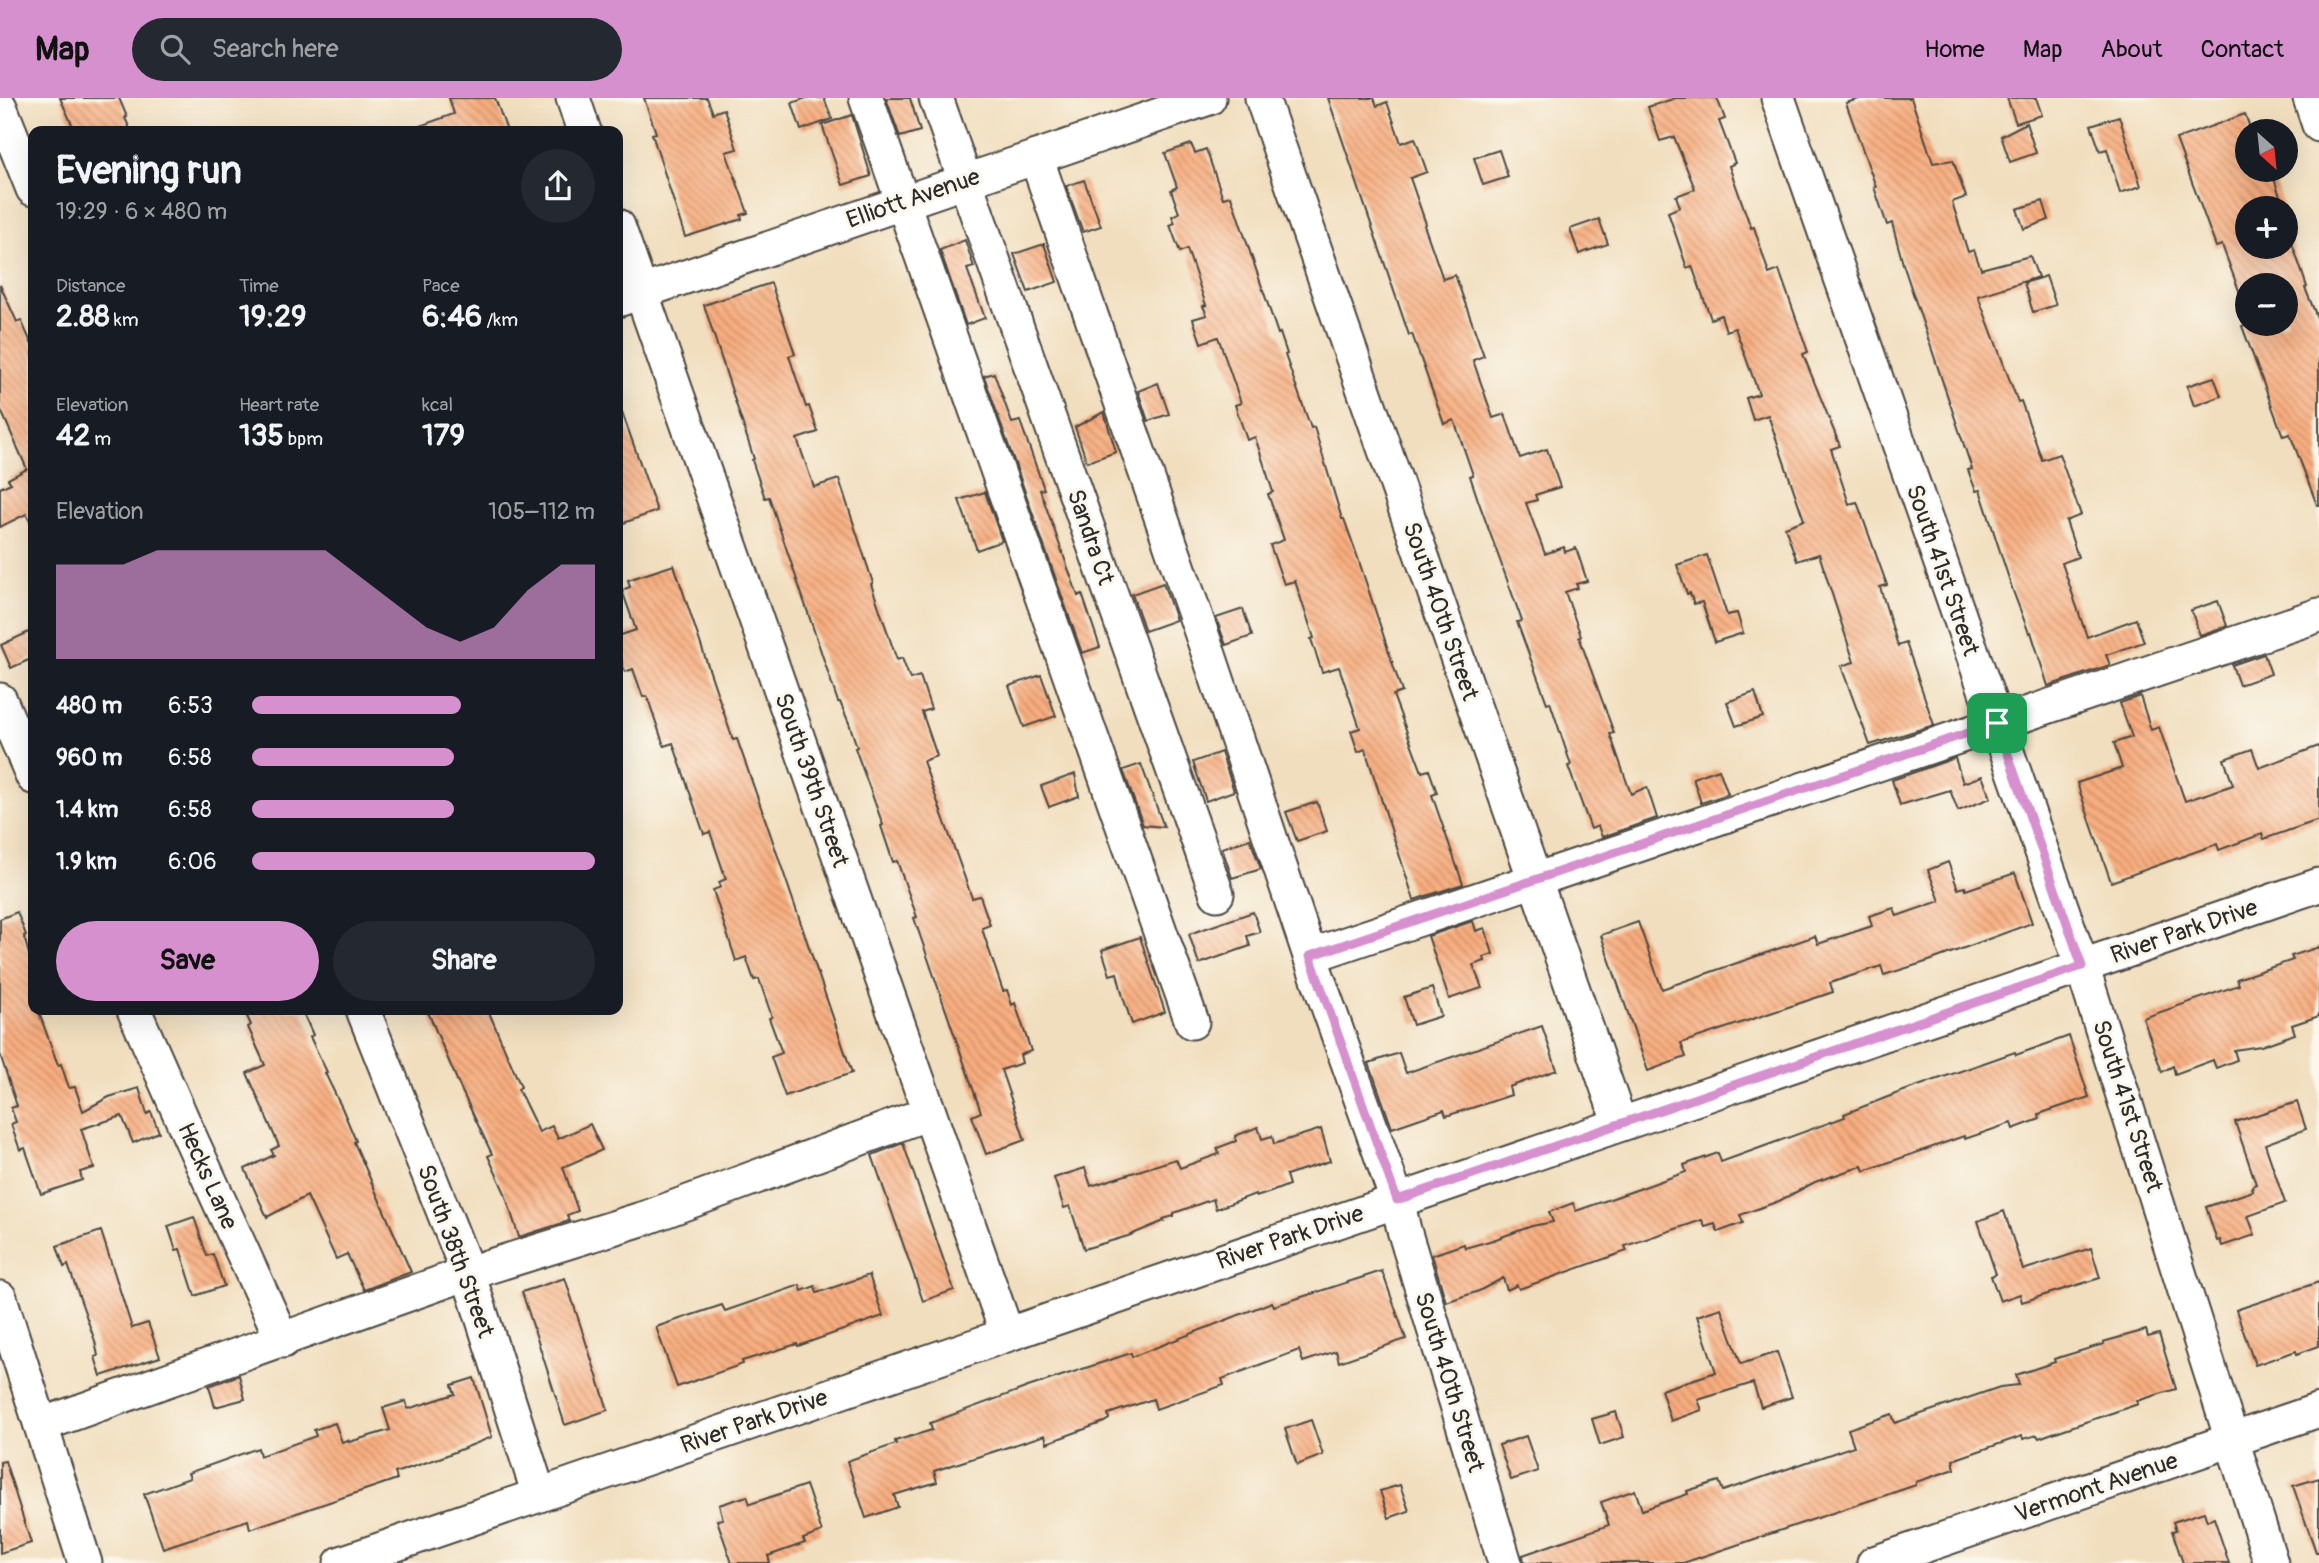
<!DOCTYPE html>
<meta charset="utf-8">
<style>
:root{--surface:#171b24;--page:#242831;--text:#f1f3f6;--muted:#9ea1a6;--accent:#d690ce}
body{margin:0;font-family:Pangolin,sans-serif;background:var(--page);color:var(--text);height:100vh;display:flex;flex-direction:column;font-size:26px;white-space:nowrap}
*{box-sizing:border-box;margin:0}
p{font-size:23px;color:var(--muted)}
.icon{flex:none;width:38px;height:38px;fill:none;stroke:currentColor;stroke-width:2;stroke-linecap:round;stroke-linejoin:round}
.map{position:relative;flex:1;overflow:hidden}
.side{position:absolute;left:28px;top:28px;width:595px;height:889px;display:flex;flex-direction:column;background:var(--surface);border-radius:14px;box-shadow:0 7px 28px #0002}
.side>*{flex:none}
.needle{width:46px;rotate:153deg}
.buttons{position:absolute;left:2235px;top:21px;display:grid;gap:14px}
.buttons a{display:grid;place-items:center;width:63px;height:63px;border-radius:50%;background:var(--surface);box-shadow:0 7px 28px #0002;font-size:35px}
.pin{position:absolute;display:grid;place-items:center;width:60px;height:60px;color:#fff;margin:-30px;border-radius:14px;box-shadow:0 4px 10px #0006}
.round{display:grid;place-items:center;flex:none;width:74px;height:74px;border-radius:37px;background:var(--page)}
.head{display:flex;align-items:center;justify-content:space-between;height:119px;padding:0 28px}
h1{font-size:38px;font-weight:700;line-height:52px}
.metrics{display:grid;grid-template-columns:repeat(3,1fr);gap:10px;height:119px;padding:7px 28px}
.metrics div{display:grid;align-content:center}
.metrics b{font-size:30px;font-weight:700}
.metrics small{font-size:19px;font-weight:400}
.metrics p{font-size:19px}
.chart{height:196px;padding:14px 28px}
.chart p{display:flex;justify-content:space-between}
.chart svg{width:100%;height:126px;margin-top:7px;fill:var(--accent);opacity:.7}
.action{display:flex;gap:14px;margin-top:auto;padding:14px 28px}
.action a{flex:1;height:80px;border-radius:42px;background:var(--accent);color:#111;font-size:28px;font-weight:700;line-height:80px;text-align:center}
.action a+a{background:var(--page);color:var(--text)}
ul{padding:0 28px;list-style:none;font-size:23px}
li{display:grid;grid-template-columns:112px 84px 1fr;align-items:center;height:52px}
li i{height:18px;border-radius:9px;background:var(--accent)}
header{display:flex;align-items:center;gap:42px;box-sizing:border-box;height:98px;padding:0 35px;background:var(--accent);color:#111}
header strong{font-size:33px}
nav{display:flex;gap:38px;margin-inline-start:auto;font-size:24px}
.search{width:490px;height:63px;background:var(--page);display:flex;align-items:center;gap:18px;box-sizing:border-box;padding:0 24px;border-radius:38px;color:var(--muted);font-size:26px}
.map>svg:first-child{display:block}
.building{fill:url(#building-back-hatch)}
.lines{fill:none;stroke-linecap:round;stroke-linejoin:round}
.minor-casing{stroke:#494641;stroke-width:37}
.minor{stroke:#fff;stroke-width:33}
.route-casing{stroke:#fff;stroke-width:14}
.route{stroke:#d690ce;stroke-width:9}
.labels{text-anchor:middle;stroke-width:6;stroke-linejoin:round;paint-order:stroke}
.street-label{font-size:24px;fill:#2b2b2b;stroke:#fbf7ec}
</style>
<header>
<strong>Map</strong>
<div class="search"><svg class="icon" aria-label="search" viewBox="0 0 24 24"><circle cx="10" cy="10" r="6"/><path d="M15 15l6 6"/></svg>Search here</div>
<nav><a>Home</a><a>Map</a><a>About</a><a>Contact</a></nav>
</header>
<div class="map">
<svg width="2319" height="1465" viewBox="0 0 2319 1465">
<defs>
<pattern id="building-back-hatch" width="6" height="6" patternUnits="userSpaceOnUse" patternTransform="scale(1.75)"><rect width="6" height="6" fill="#f8ad7f"/><path d="M-1 5l2 2M0 0l6 6M5-1l2 2" fill="none" stroke="#c98d68"/></pattern>
</defs>
<rect width="100%" height="100%" fill="#fbf7ec"/>
<filter id="ink" filterUnits="userSpaceOnUse"><feTurbulence type="fractalNoise" baseFrequency=".0143" numOctaves="2"/><feDisplacementMap in="SourceGraphic" scale="14" xChannelSelector="R" yChannelSelector="G"/><feConvolveMatrix kernelMatrix="1 2 1 2 8 2 1 2 1" color-interpolation-filters="sRGB"/></filter>
<filter id="wash" filterUnits="userSpaceOnUse"><feTurbulence type="fractalNoise" baseFrequency=".00686" numOctaves="4" result="noise"/><feDisplacementMap in="SourceGraphic" scale="28" xChannelSelector="R" yChannelSelector="G"/><feGaussianBlur stdDeviation="1.57" result="paint"/><feColorMatrix in="noise" values="0 0 0 0 0 0 0 0 0 0 0 0 0 0 0 0 0 1.4 0 .05"/><feComposite in="paint" operator="in"/></filter>
<g filter="url(#wash)">
<rect width="100%" height="100%" fill="#f1debe"/>
<g id="blocks">
<!-- building -->
<g class="building">
<polygon points="60,0 119,0 127,19 125,20 131,33 75,33"/>
<polygon points="449,0 495,0 507,33 415,33 414,30 454,16"/>
<polygon points="644,0 707,0 713,15 724,11 737,51 726,54 748,115 741,117 742,121 685,139 652,36 656,35"/>
<polygon points="806,0 824,0 832,21 801,32 792,5"/>
<polygon points="886,0 910,0 920,33 900,39"/>
<polygon points="1328,0 1374,0 1377,8 1387,4 1401,45 1415,40 1427,74 1410,80 1426,126 1424,127 1443,181 1455,177 1484,258 1473,262 1493,320 1505,316 1520,360 1547,351 1560,389 1535,397 1537,402 1526,405 1545,456 1564,449 1565,454 1576,450 1587,483 1576,486 1578,490 1565,494 1581,538 1579,539 1614,635 1610,636 1631,696 1647,689 1657,720 1602,739 1598,728 1591,731 1568,668 1571,667 1550,604 1547,605 1517,524 1522,523 1478,402 1470,378 1473,377 1454,322 1444,326 1412,236 1409,237"/>
<polygon points="1676,0 1717,0 1725,21 1719,23 1735,65 1729,68 1751,130 1754,129 1769,176 1779,172 1808,254 1803,256 1840,348 1831,351 1849,406 1857,404 1887,487 1880,489 1898,548 1906,545 1934,627 1870,647 1841,568 1854,564 1819,456 1797,463 1785,429 1804,422 1768,317 1753,322 1746,300 1759,296 1735,230 1726,233 1721,217 1711,221 1692,168 1687,170 1668,114 1680,109 1676,98 1695,91 1674,39 1660,43 1648,9"/>
<polygon points="1862,0 1911,0 1933,65 1953,62 1966,99 1952,104 1968,154 1974,152 1981,171 2030,158 2038,179 1978,198 2018,304 2021,303 2042,362 2059,356 2081,417 2066,423 2078,459 2062,465 2087,539 2136,521 2144,544 2106,557 2110,567 2048,588 2031,534 2029,535 2013,493 1980,392 1976,393 1968,372 1972,371 1903,166 1892,125 1887,127 1874,89 1876,89 1846,5"/>
<polygon points="2007,0 2036,0 2042,17 2016,25"/>
<polygon points="2245,16 2251,33 2247,33 2247,72 2271,72 2284,110 2247,110 2247,149 2286,149 2286,115 2294,140 2291,142 2307,189 2305,190 2319,224 2319,407 2317,407 2290,336 2283,338 2242,228 2247,226 2286,226 2286,187 2247,187 2247,214 2222,147 2216,149 2176,41"/>
<polygon points="852,17 871,78 843,87 822,27"/>
<polygon points="2119,18 2141,88 2120,95 2107,51 2100,53 2091,27"/>
<polygon points="2026,25 2036,55 2010,64 2001,38"/>
<polygon points="1191,46 1195,55 1206,51 1223,100 1231,98 1278,236 1280,235 1287,256 1285,257 1311,330 1314,329 1342,421 1344,421 1357,457 1402,594 1393,597 1422,674 1429,672 1437,695 1432,697 1463,786 1414,802 1365,651 1358,654 1351,633 1360,630 1339,569 1322,574 1311,541 1314,540 1295,483 1284,486 1270,447 1284,442 1268,396 1273,394 1255,339 1247,342 1235,307 1241,305 1218,239 1201,245 1193,221 1207,217 1203,208 1206,207 1187,151 1180,154 1170,127 1175,125 1172,118 1179,115 1171,92 1177,89 1165,55"/>
<polygon points="1499,52 1508,79 1483,87 1474,60"/>
<polygon points="1084,82 1101,128 1083,134 1066,88"/>
<polygon points="2043,103 2049,122 2024,131 2017,111"/>
<polygon points="1599,121 1608,146 1579,156 1570,131"/>
<polygon points="965,142 974,169 967,171 985,220 966,227 940,152"/>
<polygon points="1044,146 1057,184 1028,194 1014,156"/>
<polygon points="2046,178 2056,207 2033,214 2024,185"/>
<polygon points="771,185 795,256 789,258 806,309 809,308 818,334 797,341 814,389 839,381 873,485 871,486 897,562 902,560 910,581 920,578 931,611 922,614 937,658 923,663 972,800 980,798 990,827 982,830 985,840 1003,893 1007,892 1012,907 1015,905 1031,953 1020,957 1022,965 1001,972 1025,1042 986,1056 972,1018 981,1014 914,820 917,819 897,763 893,764 881,728 883,727 855,650 857,649 849,625 840,604 838,604 769,399 765,400 756,374 752,362 754,361 704,207"/>
<polygon points="0,187 17,224 21,222 33,249 33,429 26,416 0,429 0,390 11,385 8,381 27,371 0,310"/>
<polygon points="994,275 1012,325 1020,323 1044,391 1040,392 1078,498 1082,496 1100,549 1082,555 984,278"/>
<polygon points="2214,279 2221,298 2194,308 2187,288"/>
<polygon points="1158,285 1169,316 1148,323 1138,293"/>
<polygon points="618,314 622,314 657,413 618,427"/>
<polygon points="1104,314 1116,354 1087,364 1075,329"/>
<polygon points="985,394 1002,443 977,452 959,402"/>
<polygon points="1707,457 1727,517 1737,515 1743,535 1715,544 1702,504 1694,506 1690,495 1687,496 1677,467"/>
<polygon points="674,467 733,642 737,641 770,735 852,975 785,998 771,959 782,955 769,920 772,919 759,881 754,882 746,859 736,863 713,792 721,789 719,784 726,781 710,734 704,736 673,645 664,648 647,598 643,599 633,571 625,574 618,552 618,538 636,532 622,492 630,489 628,482"/>
<polygon points="1163,485 1176,522 1145,533 1132,496"/>
<polygon points="2218,503 2227,528 2200,537 2191,512"/>
<polygon points="1243,511 1252,538 1226,547 1216,520"/>
<polygon points="33,532 33,560 11,570 1,547"/>
<polygon points="2264,556 2271,576 2239,587 2232,567"/>
<polygon points="1041,577 1056,618 1024,629 1009,588"/>
<polygon points="1755,594 1763,619 1736,628 1727,604"/>
<polygon points="2140,598 2151,632 2159,629 2185,703 2233,687 2224,661 2252,651 2259,670 2319,648 2319,722 2264,741 2262,736 2219,752 2217,746 2111,784 2077,685 2122,670 2114,645 2132,639 2120,605"/>
<polygon points="1221,654 1234,693 1206,703 1193,664"/>
<polygon points="1955,660 1963,685 1982,678 1991,700 1958,713 1950,692 1900,707 1892,682"/>
<polygon points="1141,666 1164,729 1143,727 1123,672"/>
<polygon points="1719,671 1728,696 1701,705 1693,680"/>
<polygon points="1075,676 1079,698 1049,709 1041,688"/>
<polygon points="1317,704 1327,733 1297,743 1286,714"/>
<polygon points="1250,741 1261,771 1232,780 1222,750"/>
<polygon points="1948,764 1958,791 1965,789 1966,792 2015,775 2032,825 1929,863 1884,877 1881,868 1830,885 1833,894 1681,945 1686,959 1648,973 1601,837 1638,824 1662,891 1815,838 1818,846 1872,828 1869,818 1894,810 1897,818 1940,803 1928,772"/>
<polygon points="17,814 26,837 24,838 33,871 33,912 38,912 58,967 61,966 69,990 75,989 83,1013 109,999 139,990 147,1016 151,1014 159,1034 133,1045 122,1018 81,1031 94,1070 80,1074 82,1082 41,1096 25,1050 20,1052 11,1026 16,1024 11,1010 17,1008 0,956 0,821"/>
<polygon points="1253,814 1260,834 1247,838 1250,848 1199,866 1189,836"/>
<polygon points="1473,823 1476,833 1485,830 1493,856 1484,859 1485,863 1473,867 1482,890 1449,901 1428,838"/>
<polygon points="1140,839 1165,914 1132,926 1123,899 1117,875 1110,877 1102,852"/>
<polygon points="2319,849 2319,918 2292,927 2295,936 2261,948 2234,952 2237,962 2216,970 2213,962 2175,976 2173,968 2162,974 2143,920 2239,887 2237,881 2293,862 2291,858"/>
<polygon points="1432,890 1441,918 1413,927 1404,899"/>
<polygon points="244,912 302,912 313,937 310,939 327,974 325,975 342,1010 356,1043 354,1044 411,1174 364,1192 347,1156 336,1161 307,1098 267,1119 245,1071 274,1057 271,1052 279,1048 247,975 265,967 248,929 251,927"/>
<polygon points="427,912 488,912 521,989 518,991 539,1034 552,1028 558,1041 590,1026 602,1052 563,1069 578,1113 567,1117 569,1123 519,1139 504,1093 488,1058 492,1056 460,989"/>
<polygon points="1542,928 1557,972 1509,989 1511,997 1481,1007 1446,1018 1444,1012 1392,1030 1369,965 1399,955 1406,975"/>
<polygon points="2069,938 2089,999 2039,1016 2040,1021 2013,1031 2011,1025 1965,1041 1964,1038 1864,1073 1862,1068 1815,1084 1779,1103 1740,1117 1743,1125 1718,1134 1715,1126 1705,1129 1702,1122 1625,1148 1627,1153 1519,1191 1517,1187 1507,1192 1503,1180 1479,1193 1446,1204 1432,1157 1464,1146 1465,1150 1493,1142 1532,1128 1553,1124 1549,1114 1573,1105 1576,1113 1636,1092 1686,1074 1684,1067 1718,1055 1721,1064 1845,1019 1844,1016 1898,995 2015,954 2016,957"/>
<polygon points="2297,1004 2306,1031 2265,1046 2285,1105 2248,1118 2255,1137 2222,1148 2220,1142 2217,1143 2206,1109 2253,1093 2252,1088 2256,1086 2235,1024"/>
<polygon points="1258,1029 1262,1041 1272,1038 1274,1046 1321,1031 1330,1063 1286,1077 1289,1087 1271,1094 1256,1099 1255,1096 1216,1111 1213,1101 1174,1115 1174,1118 1163,1121 1164,1123 1128,1138 1084,1151 1070,1108 1064,1110 1054,1080 1085,1070 1091,1088 1176,1061 1180,1070 1219,1056 1217,1050 1236,1043 1235,1038"/>
<polygon points="903,1045 954,1192 923,1203 872,1057"/>
<polygon points="2004,1113 2023,1172 2091,1150 2100,1180 2022,1204 2020,1196 2000,1203 1991,1178 1996,1176 1978,1123"/>
<polygon points="194,1119 207,1158 213,1156 224,1188 195,1198 180,1151 176,1152 168,1128"/>
<polygon points="101,1133 132,1230 148,1225 160,1259 101,1278 95,1259 98,1258 95,1243 68,1167 64,1169 57,1148"/>
<polygon points="1382,1173 1406,1241 1339,1264 1336,1253 1303,1264 1299,1252 1222,1281 1224,1287 1156,1311 1153,1301 1108,1316 1109,1321 1104,1324 1047,1345 1045,1337 934,1373 937,1384 894,1397 898,1409 866,1420 847,1363 896,1346 895,1343 932,1332 930,1325 1028,1289 1131,1255 1132,1259 1272,1204 1274,1208"/>
<polygon points="869,1177 883,1218 798,1248 797,1246 742,1263 743,1266 677,1289 656,1229 722,1207 725,1213 800,1187 802,1193 815,1188 817,1195"/>
<polygon points="565,1180 608,1312 565,1327 522,1194"/>
<polygon points="2319,1184 2319,1248 2297,1256 2296,1253 2255,1267 2236,1212"/>
<polygon points="1721,1210 1741,1266 1777,1254 1792,1299 1761,1309 1753,1285 1698,1302 1702,1312 1671,1323 1661,1292 1716,1274 1697,1218"/>
<polygon points="2146,1232 2148,1239 2159,1236 2176,1291 2137,1303 2138,1306 2050,1336 2039,1340 2037,1337 2023,1341 2022,1338 1953,1362 1955,1371 1916,1384 1916,1387 1683,1465 1524,1465 1523,1457 1609,1427 1601,1404 1635,1392 1642,1412 1688,1396 1687,1393 1719,1383 1723,1393 1854,1348 1848,1331 1892,1316 1895,1325 2000,1289 2019,1287 2016,1277 2055,1264 2054,1261 2104,1246 2103,1244"/>
<polygon points="239,1277 245,1301 215,1309 209,1288"/>
<polygon points="474,1280 492,1339 442,1359 395,1375 397,1381 250,1431 248,1422 163,1450 144,1396 190,1380 188,1375 258,1350 260,1358 316,1338 314,1332 335,1325 342,1344 348,1342 349,1344 390,1332 383,1310 406,1303 408,1311 455,1296 452,1287"/>
<polygon points="1616,1314 1624,1339 1600,1347 1592,1321"/>
<polygon points="1311,1322 1323,1357 1297,1367 1285,1331"/>
<polygon points="1526,1338 1538,1373 1511,1382 1499,1347"/>
<polygon points="5,1363 31,1445 0,1455 0,1364"/>
<polygon points="2319,1380 2319,1454 2316,1454 2293,1388"/>
<polygon points="806,1387 822,1434 803,1441 805,1445 768,1458 770,1465 732,1465 717,1422 723,1421 719,1407 747,1398 750,1406"/>
<polygon points="1400,1387 1409,1413 1389,1420 1380,1393"/>
<polygon points="2204,1414 2207,1423 2214,1420 2229,1465 2183,1465 2172,1433 2176,1432 2173,1424"/>
</g>
</g>
</g>
<g filter="url(#ink)">
<use href="#blocks" fill-opacity="0" stroke="#494641" stroke-width="2"/>
<g class="lines">
<defs>
<g id="minor">
<polyline points="573,0 584,33"/>
<polyline points="866,0 1192,924"/>
<polyline points="936,0 1217,796"/>
<polyline points="1262,0 1620,1026"/>
<polyline points="1778,0 2082,868 2271,1465"/>
<polyline points="2310,0 2319,27"/>
<polyline points="0,9 33,91"/>
<polyline points="1036,59 1208,554 1310,858 1397,1102 1404,1132 1505,1465"/>
<polyline points="618,128 1007,1236"/>
<polyline points="618,202 1209,0"/>
<polyline points="0,602 33,679"/>
<polyline points="1310,858 2319,517"/>
<polyline points="134,912 190,1039 283,1243"/>
<polyline points="363,912 468,1175 539,1397"/>
<polyline points="0,1200 85,1465"/>
<polyline points="41,1327 468,1175 648,1119 929,1015"/>
<polyline points="341,1465 2319,787"/>
<polyline points="1874,1465 2319,1312"/>
</g>
</defs>
<!-- minor casing -->
<use href="#minor" class="minor-casing"/>
<!-- minor -->
<use href="#minor" class="minor"/>
</g>
</g>
<g class="lines" filter="url(#ink)">
<defs>
<polygon id="route" points="1997,625 2082,868 1397,1102 1310,858"/>
</defs>
<!-- route casing -->
<use href="#route" class="route-casing"/>
<!-- route -->
<use href="#route" class="route"/>
</g>
<g class="labels">
<!-- street labels -->
<g class="street-label">
<text transform="translate(913 100) rotate(-19)" y="8">Elliott Avenue</text>
<text transform="translate(1091 439) rotate(71)" y="8">Sandra Ct</text>
<text transform="translate(1943 472) rotate(71)" y="8">South 41st Street</text>
<text transform="translate(1441 513) rotate(71)" y="8">South 40th Street</text>
<text transform="translate(812 682) rotate(71)" y="8">South 39th Street</text>
<text transform="translate(2184 833) rotate(-19)" y="8">River Park Drive</text>
<text transform="translate(2128 1008) rotate(72)" y="8">South 41st Street</text>
<text transform="translate(208 1078) rotate(66)" y="8">Hecks Lane</text>
<text transform="translate(1290 1139) rotate(-19)" y="8">River Park Drive</text>
<text transform="translate(456 1153) rotate(70)" y="8">South 38th Street</text>
<text transform="translate(1450 1284) rotate(73)" y="8">South 40th Street</text>
<text transform="translate(754 1323) rotate(-19)" y="8">River Park Drive</text>
<text transform="translate(2096 1389) rotate(-19)" y="8">Vermont Avenue</text>
</g>
</g>
</svg>
<div class="buttons">
<a><svg class="needle" viewBox="-14 -14 28 28"><path d="M0-13l5 13h-10z" fill="#e53935"/><path d="M0 13l5-13h-10z" fill="#9ea1a6"/></svg></a>
<a>+</a>
<a>−</a>
</div>
<div class="pin" style="left:1997px;top:625px;background:#1e9e55"><svg class="icon" aria-label="arrive" viewBox="0 0 24 24"><path d="M6 21V4h12l-3 4 3 4H6"/></svg></div>
<section class="side">
<div class="head"><div><h1>Evening run</h1><p>19:29 · 6 × 480 m</p></div><a class="round"><svg class="icon" aria-label="share" viewBox="0 0 24 24"><path d="M12 15V3M7 8l5-5 5 5M5 13v7h14v-7"/></svg></a></div>
<div class="metrics">
<div><p>Distance</p><b>2.88<small> km</small></b></div>
<div><p>Time</p><b>19:29</b></div>
<div><p>Pace</p><b>6:46<small> /km</small></b></div>
</div>
<div class="metrics">
<div><p>Elevation</p><b>42<small> m</small></b></div>
<div><p>Heart rate</p><b>135<small> bpm</small></b></div>
<div><p>kcal</p><b>179</b></div>
</div>
<div class="chart"><p><span>Elevation</span>105–112 m</p>
<svg viewBox="0 0 160 44" preserveAspectRatio="none"><path d="M0 44V11L10 11L20 11L30 6L40 6L50 6L60 6L70 6L80 6L90 15L100 24L110 33L120 38L130 33L140 20L150 11L160 11V44z"/></svg>
</div>
<ul>
<li><b>480 m</b>6:53<i style="width:61%"></i></li>
<li><b>960 m</b>6:58<i style="width:59%"></i></li>
<li><b>1.4 km</b>6:58<i style="width:59%"></i></li>
<li><b>1.9 km</b>6:06<i style="width:100%"></i></li>
</ul>
<div class="action"><a>Save</a><a>Share</a></div>
</section>
</div>
